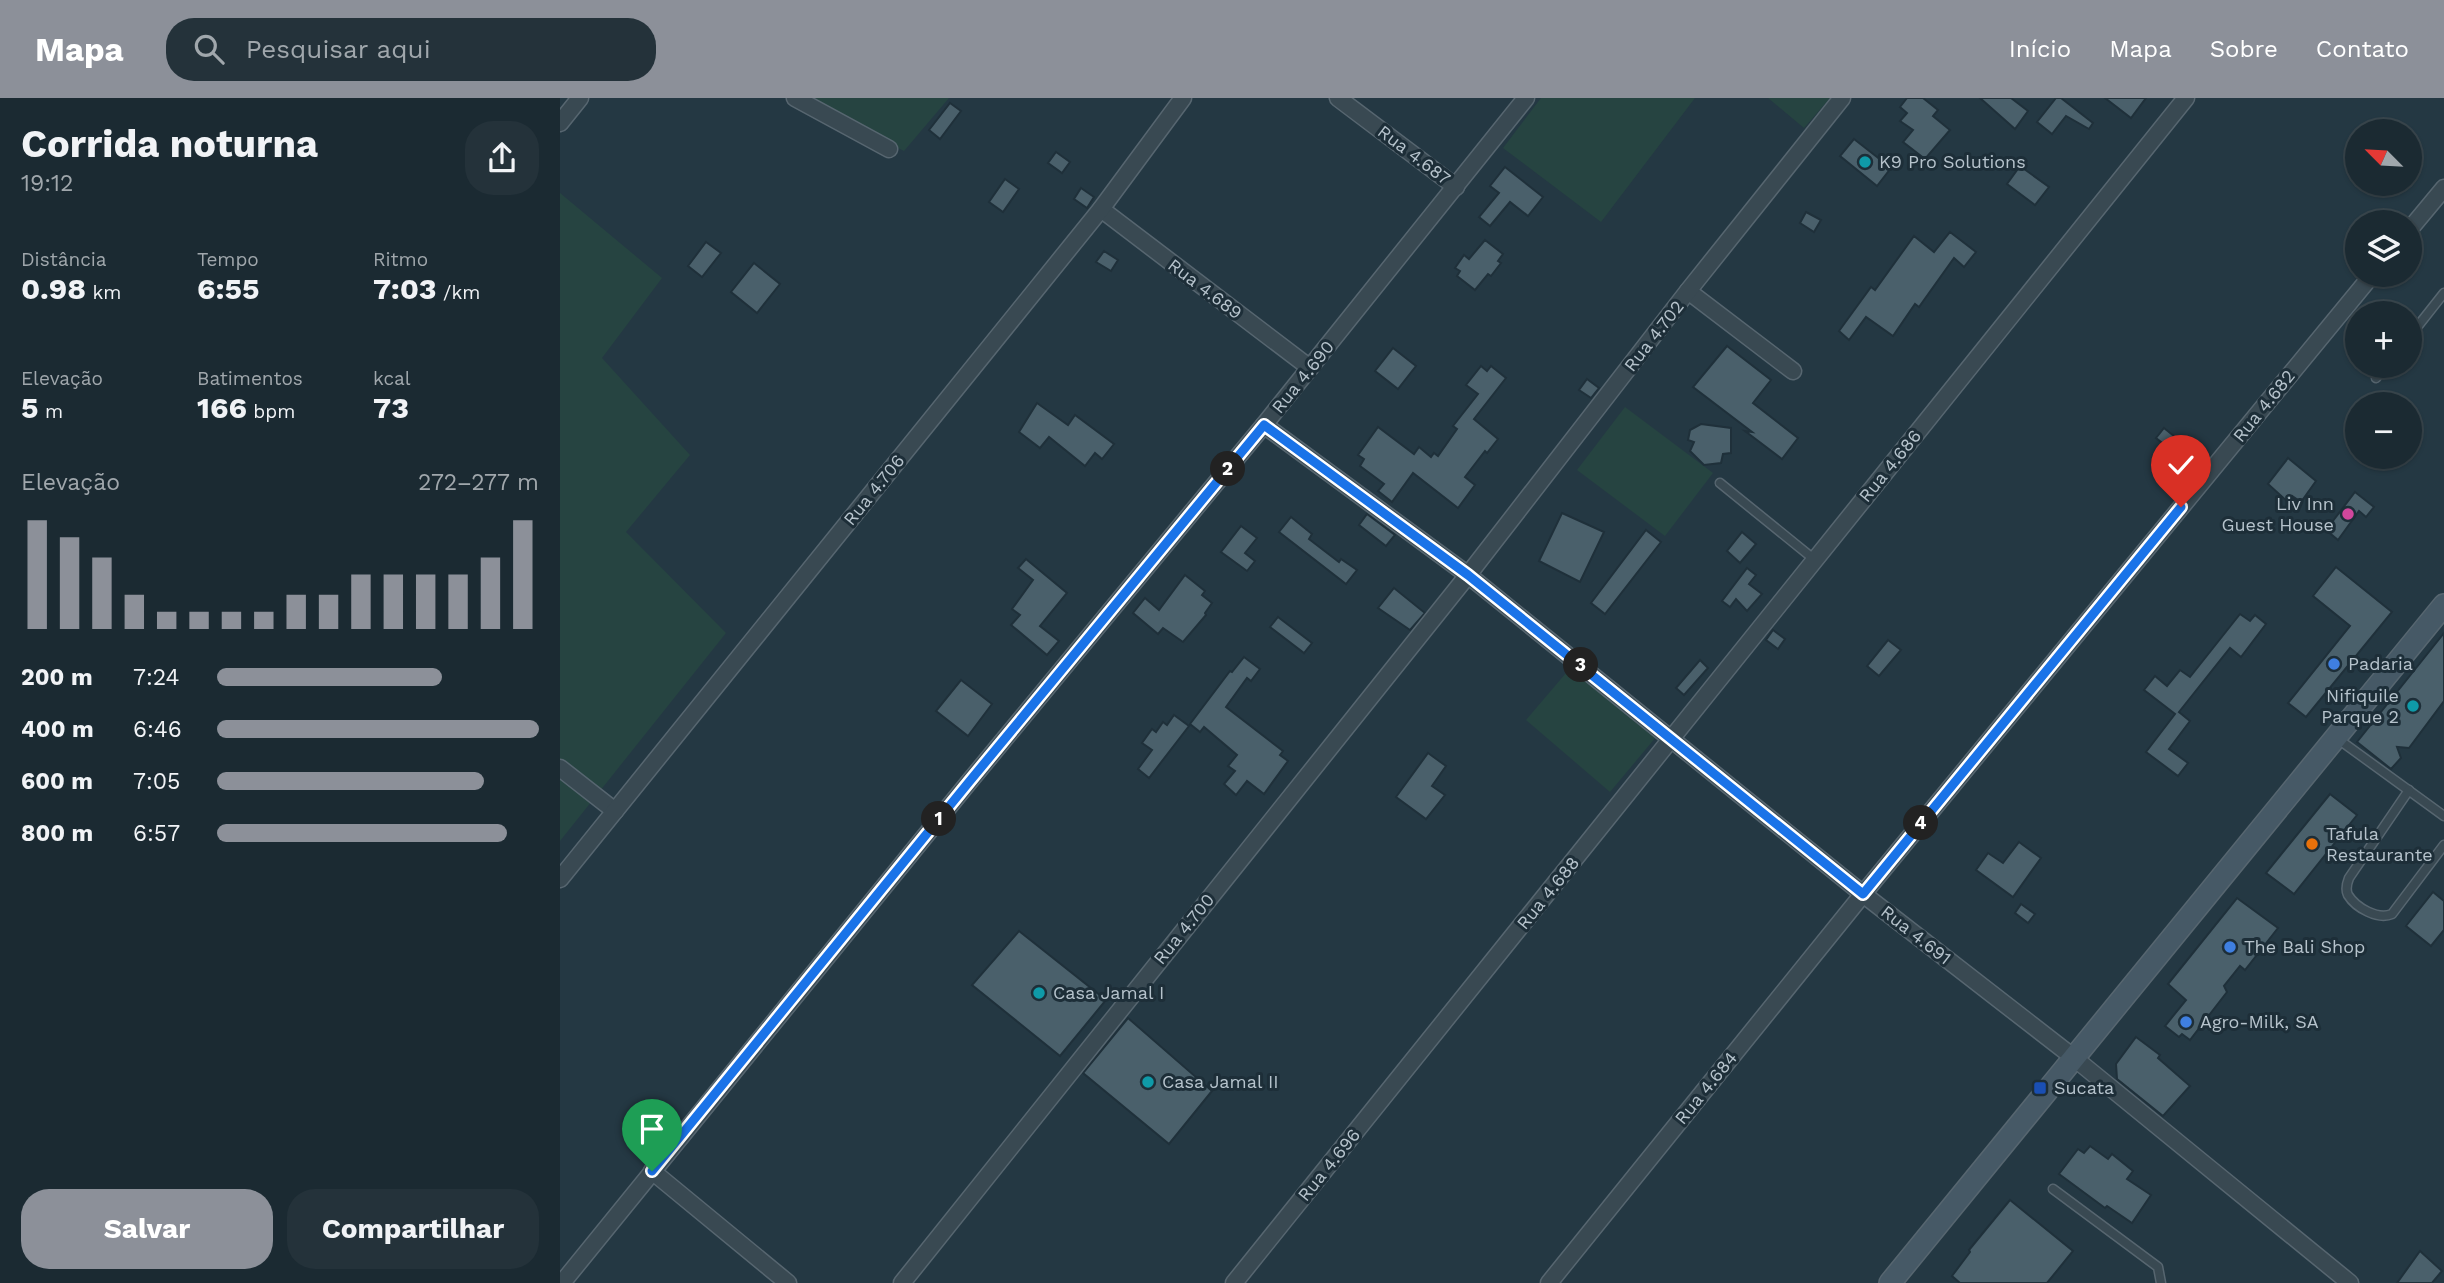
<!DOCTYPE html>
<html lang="pt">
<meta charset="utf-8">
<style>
:root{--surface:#1b2a32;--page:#24323a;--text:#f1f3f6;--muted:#a0a7ac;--line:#39464d;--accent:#8c9099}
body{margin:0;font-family:"Work Sans",sans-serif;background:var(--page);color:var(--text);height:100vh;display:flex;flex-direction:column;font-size:26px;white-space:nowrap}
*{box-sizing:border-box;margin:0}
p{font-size:23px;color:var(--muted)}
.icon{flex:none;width:38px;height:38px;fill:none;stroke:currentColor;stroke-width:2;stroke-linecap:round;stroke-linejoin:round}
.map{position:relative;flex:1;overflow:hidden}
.panel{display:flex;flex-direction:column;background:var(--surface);width:560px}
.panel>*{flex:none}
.needle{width:46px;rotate:294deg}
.controls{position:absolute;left:1785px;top:21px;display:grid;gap:14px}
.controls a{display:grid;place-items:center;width:77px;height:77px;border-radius:50%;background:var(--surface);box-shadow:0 2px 5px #0004,0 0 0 2px var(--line);font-size:35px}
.pin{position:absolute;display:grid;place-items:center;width:60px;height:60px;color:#fff;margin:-72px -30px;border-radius:50% 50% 50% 0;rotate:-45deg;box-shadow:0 0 7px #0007}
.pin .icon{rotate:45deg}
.km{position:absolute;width:35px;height:35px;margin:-18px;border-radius:50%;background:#222;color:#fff;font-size:19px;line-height:35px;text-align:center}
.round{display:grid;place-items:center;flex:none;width:74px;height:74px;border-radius:28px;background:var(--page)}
.headline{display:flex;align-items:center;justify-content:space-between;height:119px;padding:0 21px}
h1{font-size:38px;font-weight:700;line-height:52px}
.stats{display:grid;grid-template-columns:repeat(3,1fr);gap:10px;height:119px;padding:7px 21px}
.stats div{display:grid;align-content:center}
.stats b{font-size:30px;font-weight:700}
.stats small{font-size:19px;font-weight:400}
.stats p{font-size:19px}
.chart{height:196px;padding:14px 21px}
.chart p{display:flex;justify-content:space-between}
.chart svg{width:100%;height:126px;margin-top:7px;stroke:var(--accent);stroke-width:6}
.button{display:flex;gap:14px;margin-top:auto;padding:14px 21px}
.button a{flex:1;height:80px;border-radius:28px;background:var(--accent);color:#fff;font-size:28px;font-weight:700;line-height:80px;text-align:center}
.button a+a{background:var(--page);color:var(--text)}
ul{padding:0 21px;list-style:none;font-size:23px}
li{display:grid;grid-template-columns:112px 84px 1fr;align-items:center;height:52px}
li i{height:18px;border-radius:9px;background:var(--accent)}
header{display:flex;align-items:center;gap:42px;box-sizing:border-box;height:98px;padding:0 35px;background:var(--accent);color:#fff}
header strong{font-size:33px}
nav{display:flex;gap:38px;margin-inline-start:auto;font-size:24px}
.search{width:490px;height:63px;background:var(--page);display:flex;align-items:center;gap:18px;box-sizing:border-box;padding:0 24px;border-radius:28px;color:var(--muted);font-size:26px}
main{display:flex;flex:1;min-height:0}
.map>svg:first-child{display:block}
.green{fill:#264441}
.building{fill:#4a606b;stroke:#1f303a;stroke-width:2}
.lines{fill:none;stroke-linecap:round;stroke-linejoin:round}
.lane-casing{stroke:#576670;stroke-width:11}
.street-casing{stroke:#576670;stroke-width:19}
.secondary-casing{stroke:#576670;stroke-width:24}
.lane{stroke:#394952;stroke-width:8}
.street{stroke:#394952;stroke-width:16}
.secondary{stroke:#465966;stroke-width:21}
.route-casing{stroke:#fff;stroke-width:14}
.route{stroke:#1a73e8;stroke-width:9}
.culture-dot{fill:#0f9aa8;stroke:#1d2e38;stroke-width:2.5}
.hotel-dot{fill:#d1479c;stroke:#1d2e38;stroke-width:2.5}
.shop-dot{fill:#3f7fe0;stroke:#1d2e38;stroke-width:2.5}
.food-dot{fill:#e8710a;stroke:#1d2e38;stroke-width:2.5}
.transit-dot{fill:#1a4fb4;stroke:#1d2e38;stroke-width:2.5}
.labels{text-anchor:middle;stroke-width:6;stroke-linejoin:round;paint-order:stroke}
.street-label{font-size:18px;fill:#b6c3cc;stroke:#1d2e38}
.poi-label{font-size:18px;fill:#b6c3cc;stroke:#1d2e38;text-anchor:start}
</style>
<header>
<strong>Mapa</strong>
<div class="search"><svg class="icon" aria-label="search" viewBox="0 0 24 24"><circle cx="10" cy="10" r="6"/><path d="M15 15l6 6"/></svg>Pesquisar aqui</div>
<nav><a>Início</a><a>Mapa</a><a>Sobre</a><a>Contato</a></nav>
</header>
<main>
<section class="panel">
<div class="headline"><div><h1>Corrida noturna</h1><p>19:12</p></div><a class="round"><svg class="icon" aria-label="share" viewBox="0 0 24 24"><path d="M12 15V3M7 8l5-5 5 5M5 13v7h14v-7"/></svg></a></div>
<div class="stats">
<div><p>Distância</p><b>0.98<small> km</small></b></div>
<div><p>Tempo</p><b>6:55</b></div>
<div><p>Ritmo</p><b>7:03<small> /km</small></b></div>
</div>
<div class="stats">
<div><p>Elevação</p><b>5<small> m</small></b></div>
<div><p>Batimentos</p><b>166<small> bpm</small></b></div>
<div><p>kcal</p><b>73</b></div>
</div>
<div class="chart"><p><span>Elevação</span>272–277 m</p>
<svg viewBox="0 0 160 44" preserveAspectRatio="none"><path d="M5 44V6M15 44V12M25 44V19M35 44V32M45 44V38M55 44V38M65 44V38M75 44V38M85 44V32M95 44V32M105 44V25M115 44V25M125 44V25M135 44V25M145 44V19M155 44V6"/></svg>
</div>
<ul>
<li><b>200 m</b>7:24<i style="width:70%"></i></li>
<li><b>400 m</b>6:46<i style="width:100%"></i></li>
<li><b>600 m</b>7:05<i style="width:83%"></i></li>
<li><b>800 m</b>6:57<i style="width:90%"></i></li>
</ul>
<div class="button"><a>Salvar</a><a>Compartilhar</a></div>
</section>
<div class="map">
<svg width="1884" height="1185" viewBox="0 0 1884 1185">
<rect width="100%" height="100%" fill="#243843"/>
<!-- green -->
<g class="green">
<polygon points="240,0 389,0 344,53"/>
<polygon points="981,0 1135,0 1041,124 943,50"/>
<polygon points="1208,0 1270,0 1244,30"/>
<polygon points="0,95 102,180 42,260 130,357 66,434 166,535 0,743"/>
<polygon points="1065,309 1153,375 1105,438 1017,372"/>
<polygon points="1012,568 1096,639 1050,694 966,622"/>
</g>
<!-- building -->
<g class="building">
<polygon points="1347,0 1363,0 1378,12 1373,18 1390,32 1365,61 1343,44 1353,32 1340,23 1347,15 1340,9"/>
<polygon points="1420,0 1451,0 1468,13 1455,31"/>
<polygon points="1496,0 1501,0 1533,25 1529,31 1506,18 1492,36 1477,24"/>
<polygon points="1545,0 1586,0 1571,20"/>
<polygon points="390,5 401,13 380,41 369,32"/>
<polygon points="1294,41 1331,70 1317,88 1280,58"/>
<polygon points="496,54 510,64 502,75 488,65"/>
<polygon points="1460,68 1489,89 1475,107 1447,86"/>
<polygon points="945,69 983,99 968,118 950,104 930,128 919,119 939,95 930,88"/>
<polygon points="445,81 459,91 443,114 429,104"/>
<polygon points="521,90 534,99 527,110 514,101"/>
<polygon points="1246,114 1261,122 1254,134 1240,125"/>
<polygon points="1390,134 1416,154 1404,169 1394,160 1359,209 1355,206 1333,238 1306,219 1289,242 1279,233 1311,189 1315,192 1354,138 1374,154"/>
<polygon points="925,142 943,156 938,163 941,165 931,178 928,176 915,192 897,178 900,173 895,170 904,157 909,161"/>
<polygon points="146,144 161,155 142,179 128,168"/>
<polygon points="544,153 558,162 551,173 536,164"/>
<polygon points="194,165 220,186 197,215 171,194"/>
<polygon points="1167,248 1211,282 1193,305 1238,340 1222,361 1185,333 1192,334 1133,289"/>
<polygon points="833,250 856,268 838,291 815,273"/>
<polygon points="921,268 927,273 931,268 946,280 914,321 938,341 927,355 925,353 905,379 915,387 898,410 853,375 832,404 818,393 824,386 800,368 804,361 798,357 818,329 854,356 859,349 871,359 874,355 878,358 897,331 893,328 918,296 906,287"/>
<polygon points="1027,281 1039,290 1031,300 1019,292"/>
<polygon points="477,305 508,327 515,317 554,346 542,361 535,355 525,368 489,339 480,350 459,334"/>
<polygon points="1141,326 1171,330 1171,355 1163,356 1161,365 1144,367 1130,353 1134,344 1128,342 1130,332"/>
<polygon points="1604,330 1641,360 1634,370 1596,340"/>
<polygon points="1728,360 1756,383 1741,404 1732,398 1728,404 1708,386"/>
<polygon points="1795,394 1814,409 1806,419 1799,413 1778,442 1766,432"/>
<polygon points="1002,415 1044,434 1020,484 979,463"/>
<polygon points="807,416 835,437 826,448 799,427"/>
<polygon points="731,419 752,436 749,441 779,464 781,461 797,472 786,486 719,434"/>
<polygon points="681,428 697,440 685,455 695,463 687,473 661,454"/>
<polygon points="1086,432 1101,444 1045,516 1031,505"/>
<polygon points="1182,434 1196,446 1180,465 1167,453"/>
<polygon points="466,461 507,495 480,528 499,543 487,557 451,527 460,517 452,511 473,482 458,470"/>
<polygon points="1776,469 1832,514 1746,619 1728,605 1790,528 1753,498"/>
<polygon points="1187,470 1196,477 1189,486 1202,496 1187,513 1176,501 1170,509 1162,503"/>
<polygon points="625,477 645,493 642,497 652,505 645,515 646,517 623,544 603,530 598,536 573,515 585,500 599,512"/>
<polygon points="834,490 865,515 850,532 818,510"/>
<polygon points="1680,516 1690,523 1695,517 1706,526 1681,559 1670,550 1619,614 1630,623 1609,651 1628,665 1618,678 1586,654 1615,616 1584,592 1595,578 1607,588 1620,572 1630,579"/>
<polygon points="718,519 752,545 744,555 710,529"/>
<polygon points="1213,532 1225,541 1218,551 1206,542"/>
<polygon points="1884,535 1884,603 1849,650 1837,649 1841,660 1831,671 1797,644"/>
<polygon points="1328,542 1341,552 1319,578 1307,568"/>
<polygon points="684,559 700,571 691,583 687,580 666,609 723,653 720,657 728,663 704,696 687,683 676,697 664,686 675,673 668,668 677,657 644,629 640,634 630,626 670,573 672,574"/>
<polygon points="1140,562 1148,570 1124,597 1116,590"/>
<polygon points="401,582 432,606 408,638 376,613"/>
<polygon points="614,617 629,628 589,680 578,671 592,652 582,645 592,631 596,634 603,624 607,627"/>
<polygon points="868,655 886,668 872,688 885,697 866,721 836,699"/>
<polygon points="1770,696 1797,717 1734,796 1706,775"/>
<polygon points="1459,744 1481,760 1453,799 1416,772 1428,755 1443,765"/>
<polygon points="1873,794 1884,803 1884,832 1871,848 1846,828"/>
<polygon points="1677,800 1718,830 1685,872 1680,868 1664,888 1667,894 1630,942 1622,936 1619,939 1605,928 1626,902 1608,886"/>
<polygon points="1461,806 1475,816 1468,825 1455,815"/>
<polygon points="459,833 546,902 500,958 412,887"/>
<polygon points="568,920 652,993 609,1046 523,975"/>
<polygon points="1576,939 1600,957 1598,960 1630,988 1603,1018 1557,981 1556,966"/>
<polygon points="1530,1048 1548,1061 1552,1056 1573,1073 1567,1081 1591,1097 1572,1125 1547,1108 1545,1110 1499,1076 1518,1051 1524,1055"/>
<polygon points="1450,1102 1513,1153 1487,1185 1400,1185 1392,1178 1410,1154 1409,1152"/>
<polygon points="1860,1153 1882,1173 1872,1185 1837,1185"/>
</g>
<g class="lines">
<defs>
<g id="lane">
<polyline points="1850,238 1884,195"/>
<polyline points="1816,280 1826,268"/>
<polyline points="1160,385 1255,462"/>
<polyline points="1778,641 1884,718"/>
<path d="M1849,692L1789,780C1787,785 1785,791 1788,797C1796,810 1818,822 1832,816L1884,747"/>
<polyline points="1493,1091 1598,1169 1601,1185"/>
</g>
<g id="street">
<polyline points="235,0 329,51"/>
<polyline points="778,0 896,89"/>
<polyline points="0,25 20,0"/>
<polyline points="541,111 750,270"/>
<polyline points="1850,131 1884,90"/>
<polyline points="1128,193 1233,273"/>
<polyline points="704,327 908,477 1303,796 1513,959 1790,1185"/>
<polyline points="0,670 55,713"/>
<polyline points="0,781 541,111 623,0"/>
<polyline points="92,1073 228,1185"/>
<polyline points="2,1185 409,684 704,327 966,0"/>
<polyline points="342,1185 908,477 1128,193 1282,0"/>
<polyline points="674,1185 1626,0"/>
<polyline points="989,1185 1303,796 1812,177"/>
</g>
<polyline id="secondary" points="1330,1185 1884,507"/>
</defs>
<!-- lane casing -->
<use href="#lane" class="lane-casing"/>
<!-- street casing -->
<use href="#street" class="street-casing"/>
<!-- secondary casing -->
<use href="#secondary" class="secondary-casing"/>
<!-- lane -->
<use href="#lane" class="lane"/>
<!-- street -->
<use href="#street" class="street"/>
<!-- secondary -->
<use href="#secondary" class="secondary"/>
</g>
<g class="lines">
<defs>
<polyline id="route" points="92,1073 409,684 704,327 908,477 1303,796 1621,409"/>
</defs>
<!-- route casing -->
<use href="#route" class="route-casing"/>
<!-- route -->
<use href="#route" class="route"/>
</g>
<!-- markers -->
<g class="culture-dot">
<circle cx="1305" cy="64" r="7"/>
<circle cx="1853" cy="608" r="7"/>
<circle cx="479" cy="895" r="7"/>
<circle cx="588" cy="984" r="7"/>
</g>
<circle class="hotel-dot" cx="1788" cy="416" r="7"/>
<g class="shop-dot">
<circle cx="1774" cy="566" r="7"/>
<circle cx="1670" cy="849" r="7"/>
<circle cx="1626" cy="924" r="7"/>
</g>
<circle class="food-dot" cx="1752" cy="746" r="7"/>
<rect class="transit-dot" x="1473" y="983" width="14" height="14" rx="3.5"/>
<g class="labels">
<!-- street labels -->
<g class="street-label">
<text transform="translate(854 57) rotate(37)" y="6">Rua 4.687</text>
<text transform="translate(645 191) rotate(37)" y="6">Rua 4.689</text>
<text transform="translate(1094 238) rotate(-52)" y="6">Rua 4.702</text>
<text transform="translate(743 279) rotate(-51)" y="6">Rua 4.690</text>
<text transform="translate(1704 308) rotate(-51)" y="6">Rua 4.682</text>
<text transform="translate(1330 368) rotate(-51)" y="6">Rua 4.686</text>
<text transform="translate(314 392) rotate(-51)" y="6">Rua 4.706</text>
<text transform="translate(988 795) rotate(-51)" y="6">Rua 4.688</text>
<text transform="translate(624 831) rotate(-51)" y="6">Rua 4.700</text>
<text transform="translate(1356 837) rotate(38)" y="6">Rua 4.691</text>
<text transform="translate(1146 990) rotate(-51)" y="6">Rua 4.684</text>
<text transform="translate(769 1067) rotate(-51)" y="6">Rua 4.696</text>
</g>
<!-- poi labels -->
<g class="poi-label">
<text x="1319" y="70">K9 Pro Solutions</text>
<text x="1774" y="412" text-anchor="end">Liv Inn<tspan x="1774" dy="21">Guest House</tspan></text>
<text x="1788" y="572">Padaria</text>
<text x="1839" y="604" text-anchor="end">Nifiquile<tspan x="1839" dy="21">Parque 2</tspan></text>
<text x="1766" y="742">Tafula<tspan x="1766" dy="21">Restaurante</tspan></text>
<text x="1684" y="855">The Bali Shop</text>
<text x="493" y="901">Casa Jamal I</text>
<text x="1640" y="930">Agro-Milk, SA</text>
<text x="602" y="990">Casa Jamal II</text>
<text x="1494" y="996">Sucata</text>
</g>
</g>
</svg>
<div class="controls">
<a><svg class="needle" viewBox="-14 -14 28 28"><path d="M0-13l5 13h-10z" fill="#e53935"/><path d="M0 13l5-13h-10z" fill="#a0a7ac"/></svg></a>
<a><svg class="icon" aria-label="layers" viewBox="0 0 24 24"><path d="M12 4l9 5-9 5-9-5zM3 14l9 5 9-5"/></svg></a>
<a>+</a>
<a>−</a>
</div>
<div class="pin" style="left:92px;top:1073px;background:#1e9e55"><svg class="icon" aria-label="arrive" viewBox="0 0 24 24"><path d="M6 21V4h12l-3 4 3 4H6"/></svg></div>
<div class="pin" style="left:1621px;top:409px;background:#d93025"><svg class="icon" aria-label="check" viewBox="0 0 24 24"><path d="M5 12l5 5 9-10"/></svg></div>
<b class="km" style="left:379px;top:721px">1</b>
<b class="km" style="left:668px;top:371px">2</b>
<b class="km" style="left:1021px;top:567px">3</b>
<b class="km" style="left:1361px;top:725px">4</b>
</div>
</main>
